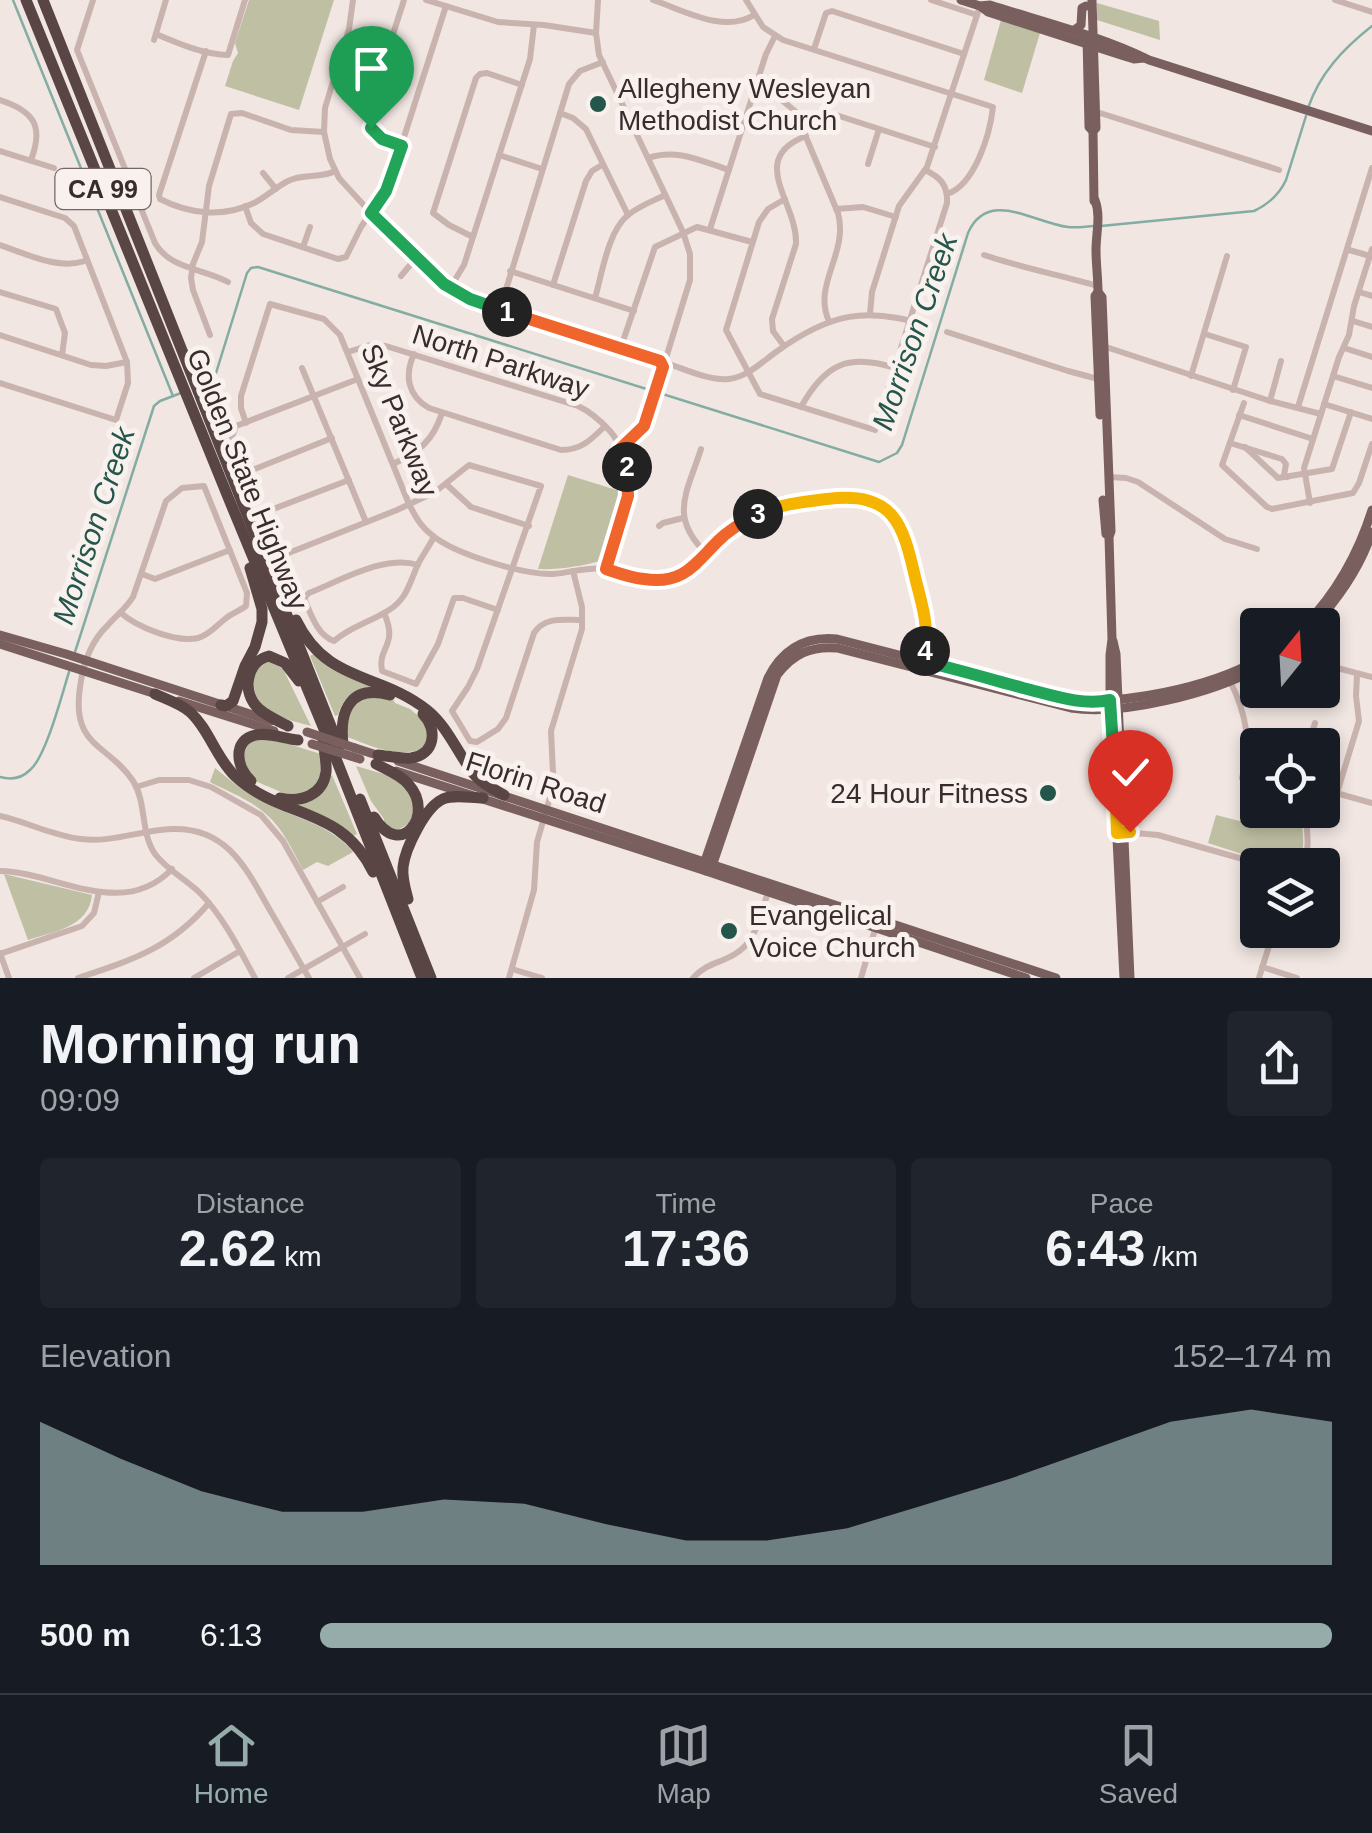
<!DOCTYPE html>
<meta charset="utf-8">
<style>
:root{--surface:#171b24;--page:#20242c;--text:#f1f3f6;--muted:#9ea1a6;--line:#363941;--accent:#95acaa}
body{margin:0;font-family:Arial,sans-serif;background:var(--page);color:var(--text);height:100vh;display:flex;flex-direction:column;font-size:38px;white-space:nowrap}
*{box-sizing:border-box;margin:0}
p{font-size:32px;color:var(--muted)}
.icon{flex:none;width:55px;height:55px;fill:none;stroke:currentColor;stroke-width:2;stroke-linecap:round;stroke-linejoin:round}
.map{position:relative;height:978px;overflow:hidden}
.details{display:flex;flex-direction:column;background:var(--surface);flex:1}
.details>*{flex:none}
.needle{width:65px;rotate:18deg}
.fabs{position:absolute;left:1240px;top:608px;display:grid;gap:20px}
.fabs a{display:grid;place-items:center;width:100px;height:100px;border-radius:10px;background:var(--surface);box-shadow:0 5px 15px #0003;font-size:50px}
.pin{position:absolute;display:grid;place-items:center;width:85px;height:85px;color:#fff;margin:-102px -42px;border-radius:50% 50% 50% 0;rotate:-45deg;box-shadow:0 0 10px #0007}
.pin .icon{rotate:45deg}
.km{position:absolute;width:50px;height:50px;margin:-25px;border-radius:50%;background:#222;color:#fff;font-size:28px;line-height:50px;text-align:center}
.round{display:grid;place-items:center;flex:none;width:105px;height:105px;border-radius:10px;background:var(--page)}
.overview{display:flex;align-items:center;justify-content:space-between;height:170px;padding:0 40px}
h1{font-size:55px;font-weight:700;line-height:75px}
.metrics{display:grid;grid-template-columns:repeat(3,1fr);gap:15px;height:170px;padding:10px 40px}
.metrics div{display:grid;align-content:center;border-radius:10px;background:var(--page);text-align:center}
.metrics b{font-size:50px;font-weight:700}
.metrics small{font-size:28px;font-weight:400}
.metrics p{font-size:28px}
.chart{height:280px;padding:20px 40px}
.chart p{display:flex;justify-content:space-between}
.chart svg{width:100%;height:180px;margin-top:10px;fill:var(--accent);opacity:.7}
ul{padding:0 40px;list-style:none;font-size:32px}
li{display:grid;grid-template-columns:160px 120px 1fr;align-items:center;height:75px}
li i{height:25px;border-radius:12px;background:var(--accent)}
.tab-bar{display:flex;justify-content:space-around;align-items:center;height:140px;border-top:2px solid var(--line);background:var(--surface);font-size:28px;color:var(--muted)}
.tab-bar a{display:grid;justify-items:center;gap:5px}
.tab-bar .selected{color:var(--accent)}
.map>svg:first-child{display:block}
.green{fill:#bebfa3}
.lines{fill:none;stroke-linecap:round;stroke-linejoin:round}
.stream{stroke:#83aca3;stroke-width:2.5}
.minor{stroke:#c9b3ae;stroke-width:6}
.major{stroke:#79605f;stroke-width:9}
.highway{stroke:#584544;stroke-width:11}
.major-bridge{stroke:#79605f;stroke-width:9}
.split-1-casing{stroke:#fff;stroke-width:20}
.split-2-casing{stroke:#fff;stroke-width:20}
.split-3-casing{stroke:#fff;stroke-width:20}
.split-4-casing{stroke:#fff;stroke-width:20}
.split-5-casing{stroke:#fff;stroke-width:20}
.split-6-casing{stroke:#fff;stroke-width:20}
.split-1{stroke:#22a559;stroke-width:12}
.split-2{stroke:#f0652b;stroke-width:12}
.split-3{stroke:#f0652b;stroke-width:12}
.split-4{stroke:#f5b400;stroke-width:12}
.split-5{stroke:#22a559;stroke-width:12}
.split-6{stroke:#f5b400;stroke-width:12}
.poi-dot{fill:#25564c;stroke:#f9f1ee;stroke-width:4}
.labels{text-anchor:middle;stroke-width:10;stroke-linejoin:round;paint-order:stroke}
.shield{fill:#f9f1ee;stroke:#726766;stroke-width:2.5}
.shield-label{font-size:25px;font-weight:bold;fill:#382c2c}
.poi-label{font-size:28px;fill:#382c2c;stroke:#f9f1ee;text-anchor:start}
.street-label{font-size:28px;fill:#382c2c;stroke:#f9f1ee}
.water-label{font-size:30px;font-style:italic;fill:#25564c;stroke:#f9f1ee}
</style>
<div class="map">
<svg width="1372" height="978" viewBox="0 0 1372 978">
<rect width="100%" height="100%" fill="#f1e6e2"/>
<!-- green -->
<g class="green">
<polygon points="249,0 334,0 299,110 225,86 233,61 238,53 235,43"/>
<polygon points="1097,3 1159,21 1160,40 1097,20"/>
<polygon points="1001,20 1040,33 1022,93 984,80"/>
<path d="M568,475L623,492L602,560C586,566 556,570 538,569Z"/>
<path d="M314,654L371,684L370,687C353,690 343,698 338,715L335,716L310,656Z"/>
<path d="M268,661L283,669L311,726C290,720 256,714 254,687C253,684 254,675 256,671C259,667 264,665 268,661Z"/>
<path d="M380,695L393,699L395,703L410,709L426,722L428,737L422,749C395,758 372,746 347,737L346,713L357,700Z"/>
<path d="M265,739L285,743L321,754C322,786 315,796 282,795L281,792C254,779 246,784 243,750L251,741Z"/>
<polygon points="356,766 387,775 407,787 414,806 410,823 396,831 384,825 384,819 371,801"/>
<path d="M215,768C232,782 249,796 269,805C299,819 332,826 353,852L328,866L317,862L303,870C293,851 283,829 267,815C251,800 229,792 210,782Z"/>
<polygon points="332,775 357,834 353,836 332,821 296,806"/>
<path d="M1265,810H1303C1299,831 1310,847 1295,865H1276L1208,843L1216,815L1259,826Z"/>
<path d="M4,874L92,895C89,927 53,932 28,940Z"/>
</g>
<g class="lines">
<!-- stream -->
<g class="stream">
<polyline points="13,0 173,396"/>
<path d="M1308,108C1320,73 1343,49 1372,26"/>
<path d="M1101,226L1254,211C1269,204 1279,195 1286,180L1306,116"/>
<path d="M202,384L216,373L247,273L251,268L258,267L879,462L897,453L902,445L968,233C988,188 1034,223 1068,227C1076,228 1085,227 1093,226"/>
<polyline points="75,652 154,406 160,401 181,393"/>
<path d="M0,777C11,780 21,779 30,770C46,757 62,694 69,672"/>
</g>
<!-- minor -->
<g class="minor">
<path d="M93,0L77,50L155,243C171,270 203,268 228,282"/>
<polyline points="353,0 349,29 325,108 324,132 330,159 339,178 371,213 440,280 460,294 660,361"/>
<polyline points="426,0 498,22 544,25 596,33"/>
<polyline points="598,0 596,33 599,55 683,232 690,254 690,280 666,358 660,361 663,367 644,426 621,448"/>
<path d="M653,0C683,10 724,34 754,15"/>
<path d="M746,0L763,27L783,40L993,107C990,134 975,185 947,194"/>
<polyline points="931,0 977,15"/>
<polyline points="1335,0 1372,12"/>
<path d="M156,34C177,43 205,55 228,55L245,0"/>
<polyline points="154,40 166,0"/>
<polyline points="814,49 826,13 832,11 964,54"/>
<path d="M206,51L159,195L160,199C189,214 223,218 254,203C266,197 276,187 288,181C303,173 320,179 335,171"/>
<path d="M755,90L779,98L795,111L838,213C849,253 812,285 829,321"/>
<path d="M0,100C34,111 44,126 31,160"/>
<polyline points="1097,112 1279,170"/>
<polyline points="560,113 573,118 586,129 628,215"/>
<polyline points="800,121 816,115 833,114 935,147"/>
<path d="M402,146C380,139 371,137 368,112L404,0"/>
<polyline points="0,151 54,168"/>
<polyline points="499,155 542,169"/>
<path d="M648,158C677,148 701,161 729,170"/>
<polyline points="868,164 879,129"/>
<polyline points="263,173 276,189"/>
<polyline points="0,197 65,218 74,226 127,362 128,383 116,420 0,383"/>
<path d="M785,199L768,209L759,222L726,330L760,394L875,430L947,203C948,185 940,177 925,170"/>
<polyline points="245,206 251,223 263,234 338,259 346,257 361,227 388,187 446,6"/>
<polyline points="836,209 863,207 896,217"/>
<polyline points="710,229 766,54 775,36"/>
<polyline points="473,237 449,225 433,213 476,78 480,74 487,73 522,85"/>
<path d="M0,245C27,254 57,270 85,261"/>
<polyline points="303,247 310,227"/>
<polyline points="1349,250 1370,256"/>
<path d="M984,255C1022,268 1060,275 1098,286"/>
<polyline points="510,271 634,311"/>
<polyline points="401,276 416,258"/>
<polyline points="553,285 586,181 592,171 602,165"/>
<polyline points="450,288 464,265 530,59 534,25"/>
<polyline points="0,292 56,309 65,333 62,355"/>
<polyline points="1359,292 1372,296"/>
<path d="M595,298C602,274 608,231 628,215C639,206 653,201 665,195"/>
<polyline points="500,309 569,84 580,71 603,62"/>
<polyline points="870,314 872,292 899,206 927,167 980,6"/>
<polyline points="1353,321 1372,327"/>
<polyline points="947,332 1068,371 1098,379"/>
<polyline points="1205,334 1246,347 1233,390"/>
<polyline points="0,335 91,365 106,366 127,362"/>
<polyline points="210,335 193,290 191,278 193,264 202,242 209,186 231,114 242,113 291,130 324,132"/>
<path d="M784,346L773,331L772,319L796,244C798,203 746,159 806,136"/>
<polyline points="1103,346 1270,401 1321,414"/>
<polyline points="621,347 655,247 697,227 752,242"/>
<polyline points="1344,348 1372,357"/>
<path d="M348,352L370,345L386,346L578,406C591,412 600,420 610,431C646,474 617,522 606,569"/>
<path d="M414,354C404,376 408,396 429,408L561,450C581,450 591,440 605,426"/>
<path d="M669,364C687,370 710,381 729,379C747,377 762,362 776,352C830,313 866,306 930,326"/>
<polyline points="302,368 366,522"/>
<polyline points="1191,376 1227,256"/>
<polyline points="1333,376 1372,388"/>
<polyline points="1270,401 1281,361"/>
<polyline points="1244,403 1222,465 1267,507 1272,509 1353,493 1359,483 1372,444"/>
<polyline points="1324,404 1372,419"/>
<path d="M801,407C825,364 848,353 895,368"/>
<polyline points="1298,407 1372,168"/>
<polyline points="1239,415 1313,439"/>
<path d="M246,423L241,408V396L270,304L324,319L340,335L409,504C415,516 421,527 432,535C454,554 524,575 553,574C571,573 588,566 606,569C629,573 649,585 673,578C701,571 714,541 737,526C761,510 787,504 816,501C826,499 836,497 846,497C890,494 905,530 913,565C920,597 933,630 922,662"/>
<polyline points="332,438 250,471 242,468 232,437 236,426 358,379"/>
<polyline points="1230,443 1282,459 1286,464 1284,475 1287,477"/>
<polyline points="1245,447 1278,478 1332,469 1351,412"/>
<path d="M701,449C687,493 668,517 707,554"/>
<path d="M393,464C419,452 433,441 442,413"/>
<polyline points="1109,477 1126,478 1138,482 1225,539 1257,549"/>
<path d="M349,480L268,511L265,522L279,553L286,554L397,510L435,492L469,465L541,486L477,669L468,687L452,711L470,741L477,742L498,729L506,718L534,633C545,616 564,620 582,620"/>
<polyline points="446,484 471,507 529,526"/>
<polyline points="1310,503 1304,468 1339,357 1349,335 1354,306 1372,249"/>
<polyline points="659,526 663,523 683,518"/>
<path d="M418,565C385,554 340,581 309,593L304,598C311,614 317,635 334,641C351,626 371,622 389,610C407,599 410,582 418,564C423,555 429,546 434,537"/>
<polyline points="142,574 155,579 230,550"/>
<path d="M121,613C137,627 176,643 198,638C209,635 216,626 225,619C231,614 239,611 246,606L247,593L204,486L182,488L166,501L133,597C126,608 117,615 108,625C91,641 83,664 80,687C71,748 108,743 133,781C147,803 140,832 155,854C167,870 187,880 201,894C224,918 239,949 255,978"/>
<path d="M384,613C399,646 377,647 382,671L416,684L438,644L454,598H463L498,610"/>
<polyline points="1322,664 1372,677"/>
<path d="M1230,681C1246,713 1252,743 1242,778"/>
<polyline points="1308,745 1315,723"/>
<polyline points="136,787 159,780 189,780 211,787 261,815 283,841 360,978"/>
<polyline points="1322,789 1372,803"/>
<polyline points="1337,793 1359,721 1356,696 1357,675"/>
<path d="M0,816C27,822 53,836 81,839C112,843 141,830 172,829C228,827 247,870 271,912C284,934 296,956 309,978"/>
<polyline points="1123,832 1158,835 1264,865"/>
<path d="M1300,865C1314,847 1304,831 1307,810"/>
<path d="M0,871C56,872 122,921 172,869"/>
<polyline points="317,902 343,887"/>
<polyline points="0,953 9,978"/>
<polyline points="0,954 82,926 94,913 99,892"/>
<polyline points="1262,967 1297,978"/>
<polyline points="512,969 542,978"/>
<path d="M78,978C132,960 171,948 209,903"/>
<polyline points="194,978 240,951"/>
<polyline points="288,978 365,934"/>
<polyline points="509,978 534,890 537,842 551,794 553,773 551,731 582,629 582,607 573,571"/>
<path d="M693,978C708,962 719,964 735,954C758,941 760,912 769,890"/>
<polyline points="861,978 876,926"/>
<polyline points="1259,978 1274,930"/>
</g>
<!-- major -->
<g class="major">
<polyline points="961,0 980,6 988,12 1121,55 1134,59 1144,58"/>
<polyline points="1092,0 1096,128 1093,131 1094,201"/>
<path d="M980,6L990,5C1043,22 1100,36 1149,60L1372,131"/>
<polyline points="1073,31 1081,25 1082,8 1086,6"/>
<polyline points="1087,38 1089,127 1093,131"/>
<path d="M1095,200C1101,216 1096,233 1096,250C1096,264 1098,278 1098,292L1095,296L1100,415"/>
<polyline points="1098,292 1102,297 1111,531 1109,537 1112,639 1110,655 1110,700 1124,978"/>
<polyline points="1103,500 1106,534"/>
<path d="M1305,625C1337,592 1358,554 1372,510"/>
<path d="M1314,625C1339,598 1360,568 1372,532"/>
<polyline points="0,635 66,654 271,721"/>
<polyline points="1113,641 1116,654 1130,978"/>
<polyline points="0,644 159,695"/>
<polyline points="179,701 274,731"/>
<polyline points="355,748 383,757"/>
<polyline points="398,761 1056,978"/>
<polyline points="396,771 706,871 1026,978"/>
<path d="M712,866L777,675C793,654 810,646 837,648L1071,708C1122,716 1213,693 1258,668"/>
<path d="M706,871L705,861L768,678C782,650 805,636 837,639L1065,698C1120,707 1210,687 1258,660"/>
</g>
<!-- highway -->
<g class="highway">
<polyline points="26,0 228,497 331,746 422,978"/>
<polyline points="43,0 338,744"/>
<path d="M296,620C327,684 379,672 427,710C448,727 457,752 473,773C481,783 493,789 504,795"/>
<path d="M155,694C166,699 181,704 190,712C209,729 216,758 235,776C282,820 341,805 373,872"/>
<polyline points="221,705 226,706 233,701 245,666 255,647 262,622 262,609 250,568"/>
<path d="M288,726C278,721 267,716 259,709C241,693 246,662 269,656L285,663L299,681"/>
<path d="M343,744C339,710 351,684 390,695"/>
<path d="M378,755C388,756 400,759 411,758C435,755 438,729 423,714"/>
<path d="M251,781C237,769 231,740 256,735C269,732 285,739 298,740"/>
<path d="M280,798C301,803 323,795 326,772C327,760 323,748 323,737"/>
<polyline points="360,799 431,978"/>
<path d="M374,817C401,861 435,814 409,785C401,775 387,770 376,764"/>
<path d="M408,899C405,888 402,879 403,867C405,849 425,807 443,799C454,794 470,798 483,798"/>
</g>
<!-- major-bridge -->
<g class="major-bridge">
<polyline points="307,732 355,748"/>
<polyline points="312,744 360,759"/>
</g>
</g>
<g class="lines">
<defs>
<polyline id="split-1" points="371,128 382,139 402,146 386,191 371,213 444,284 470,299 507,312"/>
<polyline id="split-2" points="507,312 660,361 663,367 644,426 621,448 627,467"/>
<path id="split-3" d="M627,467L628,496L606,569C618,573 631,578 644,579C683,585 695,564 718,541C730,529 744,521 758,514"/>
<path id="split-4" d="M758,514C781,504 803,502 827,499C895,491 903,524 916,581C922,604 929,627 925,651"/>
<path id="split-5" d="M925,651L922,661C956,669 990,679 1023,688C1052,695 1081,706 1110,700L1115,778"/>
<polyline id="split-6" points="1115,778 1117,833 1130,832"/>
</defs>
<!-- split-1 casing -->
<use href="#split-1" class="split-1-casing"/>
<!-- split-2 casing -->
<use href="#split-2" class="split-2-casing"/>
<!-- split-3 casing -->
<use href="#split-3" class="split-3-casing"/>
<!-- split-4 casing -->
<use href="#split-4" class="split-4-casing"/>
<!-- split-5 casing -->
<use href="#split-5" class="split-5-casing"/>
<!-- split-6 casing -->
<use href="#split-6" class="split-6-casing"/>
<!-- split-1 -->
<use href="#split-1" class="split-1"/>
<!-- split-2 -->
<use href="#split-2" class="split-2"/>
<!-- split-3 -->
<use href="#split-3" class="split-3"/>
<!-- split-4 -->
<use href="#split-4" class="split-4"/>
<!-- split-5 -->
<use href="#split-5" class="split-5"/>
<!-- split-6 -->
<use href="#split-6" class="split-6"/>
</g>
<!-- markers -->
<g class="poi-dot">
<circle cx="598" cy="104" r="10"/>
<circle cx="1048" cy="793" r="10"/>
<circle cx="729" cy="931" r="10"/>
</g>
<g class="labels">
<!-- shield labels -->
<rect class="shield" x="55.5" y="169" width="95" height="40" rx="8"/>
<g class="shield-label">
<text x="103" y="198">CA 99</text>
</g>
<!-- poi labels -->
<g class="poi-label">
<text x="618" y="98">Allegheny Wesleyan<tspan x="618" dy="32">Methodist Church</tspan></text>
<text x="1028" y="803" text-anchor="end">24 Hour Fitness</text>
<text x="749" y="925">Evangelical<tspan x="749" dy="32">Voice Church</tspan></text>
</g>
<!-- street labels -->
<g class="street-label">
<text transform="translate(501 361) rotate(18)" y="10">North Parkway</text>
<text transform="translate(400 420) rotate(68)" y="10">Sky Parkway</text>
<text transform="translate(248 479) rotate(68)" y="10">Golden State Highway</text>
<text transform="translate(536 782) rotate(18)" y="10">Florin Road</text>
</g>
<!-- water labels -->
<g class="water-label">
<text transform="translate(915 332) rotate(-71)" y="10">Morrison Creek</text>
<text transform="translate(94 526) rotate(-72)" y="10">Morrison Creek</text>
</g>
</g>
</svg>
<div class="fabs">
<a><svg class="needle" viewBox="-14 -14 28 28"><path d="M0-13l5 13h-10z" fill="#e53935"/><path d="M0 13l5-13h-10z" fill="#9ea1a6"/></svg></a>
<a><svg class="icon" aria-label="locate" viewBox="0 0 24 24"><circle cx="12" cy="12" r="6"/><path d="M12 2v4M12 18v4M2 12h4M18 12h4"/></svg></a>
<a><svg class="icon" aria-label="layers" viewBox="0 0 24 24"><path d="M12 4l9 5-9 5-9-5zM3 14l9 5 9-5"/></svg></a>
</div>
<div class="pin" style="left:371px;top:128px;background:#1e9e55"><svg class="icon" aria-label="arrive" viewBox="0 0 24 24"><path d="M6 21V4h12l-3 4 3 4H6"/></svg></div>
<div class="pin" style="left:1130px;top:832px;background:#d93025"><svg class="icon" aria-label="check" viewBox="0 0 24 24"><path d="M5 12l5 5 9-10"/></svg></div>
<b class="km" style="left:507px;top:312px">1</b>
<b class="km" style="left:627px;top:467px">2</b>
<b class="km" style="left:758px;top:514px">3</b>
<b class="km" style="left:925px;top:651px">4</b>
</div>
<section class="details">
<div class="overview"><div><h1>Morning run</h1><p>09:09</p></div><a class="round"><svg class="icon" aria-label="share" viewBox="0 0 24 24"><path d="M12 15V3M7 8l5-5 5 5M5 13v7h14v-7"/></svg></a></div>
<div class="metrics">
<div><p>Distance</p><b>2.62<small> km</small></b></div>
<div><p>Time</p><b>17:36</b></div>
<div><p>Pace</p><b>6:43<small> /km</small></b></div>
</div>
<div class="chart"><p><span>Elevation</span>152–174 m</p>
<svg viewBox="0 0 160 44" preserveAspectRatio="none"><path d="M0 44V9L10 18L20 26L30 31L40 31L50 28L60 29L70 34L80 38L90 38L100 35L110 29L120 23L130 16L140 9L150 6L160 9V44z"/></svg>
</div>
<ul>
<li><b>500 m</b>6:13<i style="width:100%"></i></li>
</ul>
</section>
<nav class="tab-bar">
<a class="selected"><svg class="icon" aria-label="home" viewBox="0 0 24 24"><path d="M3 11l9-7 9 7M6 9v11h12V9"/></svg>Home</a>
<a><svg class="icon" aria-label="map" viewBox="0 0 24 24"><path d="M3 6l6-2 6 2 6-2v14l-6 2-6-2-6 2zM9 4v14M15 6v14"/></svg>Map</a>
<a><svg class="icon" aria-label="saved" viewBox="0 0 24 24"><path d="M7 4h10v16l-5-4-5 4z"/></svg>Saved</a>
</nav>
